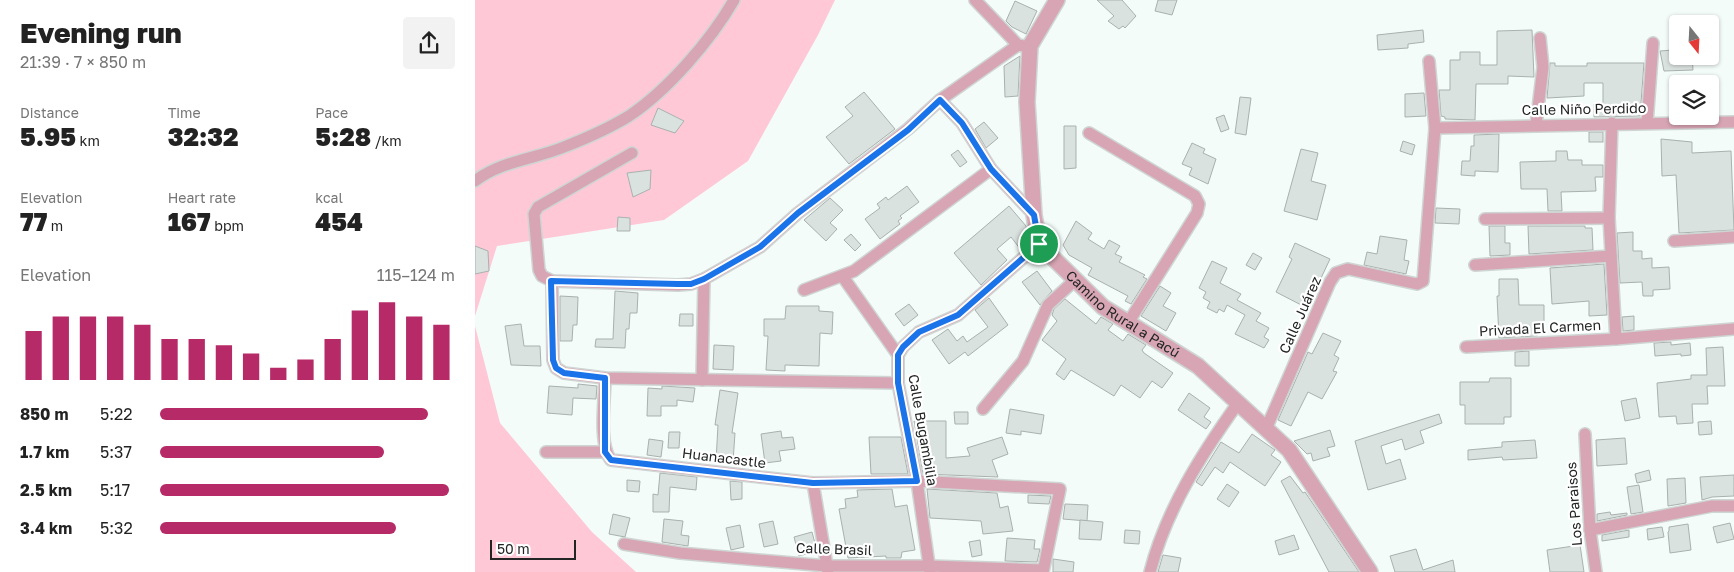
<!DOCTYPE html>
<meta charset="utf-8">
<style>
:root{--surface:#fff;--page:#f2f2f2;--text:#222;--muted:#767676;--accent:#b62b67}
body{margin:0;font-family:"Golos Text",sans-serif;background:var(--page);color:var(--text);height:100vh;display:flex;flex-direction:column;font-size:19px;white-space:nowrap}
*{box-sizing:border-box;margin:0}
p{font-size:16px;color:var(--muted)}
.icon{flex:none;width:28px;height:28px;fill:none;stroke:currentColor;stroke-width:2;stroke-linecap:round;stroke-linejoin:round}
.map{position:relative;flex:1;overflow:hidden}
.sheet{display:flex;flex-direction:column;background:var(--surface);width:475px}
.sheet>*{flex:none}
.needle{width:32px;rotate:162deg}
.fabs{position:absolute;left:1194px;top:15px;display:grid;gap:10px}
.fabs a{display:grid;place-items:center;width:50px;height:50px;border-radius:5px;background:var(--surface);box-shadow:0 1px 4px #0004;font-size:25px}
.scale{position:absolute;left:15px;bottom:12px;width:86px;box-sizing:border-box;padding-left:5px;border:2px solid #222524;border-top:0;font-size:14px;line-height:18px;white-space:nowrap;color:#222524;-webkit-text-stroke:4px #fff;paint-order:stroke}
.pin{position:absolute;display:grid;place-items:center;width:42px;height:42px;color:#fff;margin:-21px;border:2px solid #fff;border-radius:50%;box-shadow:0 1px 5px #0007}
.round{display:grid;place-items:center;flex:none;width:52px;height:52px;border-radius:5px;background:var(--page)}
.headline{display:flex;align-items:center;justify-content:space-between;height:85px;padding:0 20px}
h1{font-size:28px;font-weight:800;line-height:38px}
.figures{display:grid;grid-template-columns:repeat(3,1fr);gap:8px;height:85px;padding:5px 20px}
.figures div{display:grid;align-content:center}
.figures b{font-size:25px;font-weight:800}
.figures small{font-size:14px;font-weight:400}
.figures p{font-size:14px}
.chart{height:140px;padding:10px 20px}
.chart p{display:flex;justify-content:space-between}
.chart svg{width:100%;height:90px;margin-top:5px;stroke:var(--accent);stroke-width:6}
ul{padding:0 20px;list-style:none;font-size:16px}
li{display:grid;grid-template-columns:80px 60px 1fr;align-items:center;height:38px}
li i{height:12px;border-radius:6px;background:var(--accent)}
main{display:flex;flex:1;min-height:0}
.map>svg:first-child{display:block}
.green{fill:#fec8d7}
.building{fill:#dae2df;stroke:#a9b1af}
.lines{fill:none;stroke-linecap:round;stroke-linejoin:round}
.minor-casing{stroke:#ced5d3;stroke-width:14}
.tertiary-casing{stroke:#ced5d3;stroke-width:18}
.minor{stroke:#d8a5b4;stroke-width:11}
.tertiary{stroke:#d8a5b4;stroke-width:15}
.route-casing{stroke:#fff;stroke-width:10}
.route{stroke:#1a73e8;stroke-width:6}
.labels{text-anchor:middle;stroke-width:4.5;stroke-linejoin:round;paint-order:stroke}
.street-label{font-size:14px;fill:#222524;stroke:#fff}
</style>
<main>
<section class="sheet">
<div class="headline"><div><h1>Evening run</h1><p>21:39 · 7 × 850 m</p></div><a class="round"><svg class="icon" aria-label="share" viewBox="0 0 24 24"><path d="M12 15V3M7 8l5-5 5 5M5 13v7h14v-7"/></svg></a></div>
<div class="figures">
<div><p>Distance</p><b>5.95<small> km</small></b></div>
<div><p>Time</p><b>32:32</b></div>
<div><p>Pace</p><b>5:28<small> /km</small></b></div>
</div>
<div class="figures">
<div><p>Elevation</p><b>77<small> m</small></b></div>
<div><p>Heart rate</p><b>167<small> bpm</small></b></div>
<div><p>kcal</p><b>454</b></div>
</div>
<div class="chart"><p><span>Elevation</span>115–124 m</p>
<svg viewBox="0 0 160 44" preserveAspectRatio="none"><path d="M5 44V20M15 44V13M25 44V13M35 44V13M45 44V17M55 44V24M65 44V24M75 44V27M85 44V31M95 44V38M105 44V34M115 44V24M125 44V10M135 44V6M145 44V13M155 44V17"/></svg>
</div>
<ul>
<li><b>850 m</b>5:22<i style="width:91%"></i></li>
<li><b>1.7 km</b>5:37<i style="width:76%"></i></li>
<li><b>2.5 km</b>5:17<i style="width:98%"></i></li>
<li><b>3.4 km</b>5:32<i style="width:80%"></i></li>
</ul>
</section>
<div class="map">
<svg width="1259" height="572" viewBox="0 0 1259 572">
<rect width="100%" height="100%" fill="#f4fcfa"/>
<!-- green -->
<g class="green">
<polygon points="0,0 360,0 343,35 273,161 189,220 22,246 0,316"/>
<polygon points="0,326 25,423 117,532 161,572 0,572"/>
</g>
<!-- building -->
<g class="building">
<polygon points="622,0 647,0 661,16 650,28 648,26 644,29 633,21 639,16"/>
<polygon points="683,0 702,0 697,15 680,11"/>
<polygon points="540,1 562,11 551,34 537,27 531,21"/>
<polygon points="948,30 949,42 933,44 933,48 903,50 902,35"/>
<polygon points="1057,30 1059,77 1033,76 1033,84 1001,84 1000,120 970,119 970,117 966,116 964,90 975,90 975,60 985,60 985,52 1005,52 1005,65 1022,65 1022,31"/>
<polygon points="1198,50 1198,53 1202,53 1202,56 1217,56 1218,70 1189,71 1185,51"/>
<polygon points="545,56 543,96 530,97 529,66"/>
<polygon points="1075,63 1080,63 1080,66 1112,66 1112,63 1169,63 1165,116 1119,117 1119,104 1128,104 1128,83 1109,83 1109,96 1072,98"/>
<polygon points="389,92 420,129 374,164 351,137 378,116 370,107"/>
<polygon points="949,93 951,116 930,117 930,94"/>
<polygon points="765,97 776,98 771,135 760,133"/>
<polygon points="183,108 209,121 200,133 176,125"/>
<polygon points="749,115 754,129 746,132 741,118"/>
<polygon points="509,122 523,138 511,148 500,129"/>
<polygon points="589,126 601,126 601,168 589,169"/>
<rect x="1114" y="132" width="14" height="10"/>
<polygon points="1024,134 1023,172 1000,171 1000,176 986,175 987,161 995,161 996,146 999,146 999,135"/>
<polygon points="1186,139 1217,142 1217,153 1256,151 1259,230 1204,233 1201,175 1187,176"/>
<polygon points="928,141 940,145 937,155 925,151"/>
<polygon points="717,143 730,149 728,153 741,159 733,184 714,175 717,168 707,164"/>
<polygon points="826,149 843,153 836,181 851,185 842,220 809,211"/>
<polygon points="483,150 492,162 485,167 476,155"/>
<polygon points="1081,151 1092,151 1093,160 1107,160 1107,165 1128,165 1128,177 1120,177 1121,191 1086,192 1087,211 1073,211 1072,189 1046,189 1045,162 1081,161"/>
<polygon points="176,170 175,189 158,197 152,173"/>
<polygon points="432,186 444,202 425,216 427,218 423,221 425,224 405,239 390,219 405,208 402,204 411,197 413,200"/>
<polygon points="355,198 368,210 355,223 362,229 351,241 329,220"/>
<polygon points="534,206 551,226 554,243 546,250 536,237 522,249 532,260 506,285 479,253"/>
<polygon points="961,208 985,209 984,224 960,223"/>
<polygon points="143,217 155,218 155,231 142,231"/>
<polygon points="601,221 617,233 613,239 629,249 634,240 645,246 640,254 647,257 644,262 670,275 668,277 672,279 656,304 650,301 653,296 613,275 617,268 594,255 588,245"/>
<polygon points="1014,226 1030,226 1030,243 1035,243 1035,255 1015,256"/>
<polygon points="1053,226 1110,226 1110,228 1117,228 1118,250 1054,254"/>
<polygon points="1158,232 1158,251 1167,251 1167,259 1177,258 1177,268 1194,267 1195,289 1178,290 1178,296 1168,296 1167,282 1145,283 1142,233"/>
<polygon points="376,234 386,245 380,251 369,240"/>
<polygon points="905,236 932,240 929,260 934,261 931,274 889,265 892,252 902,254"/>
<polygon points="820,243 855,259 832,308 801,292 817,259 814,257"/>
<polygon points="0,246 13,251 14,271 0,274"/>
<polygon points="778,253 787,258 780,270 771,265"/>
<polygon points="737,261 752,268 745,283 766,294 762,300 786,313 781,321 794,328 789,337 794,340 789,348 760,334 770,315 752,305 749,312 744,309 742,313 732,308 735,302 728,298 731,292 724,288"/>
<polygon points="1129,264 1132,315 1114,316 1114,301 1077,304 1075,268"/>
<polygon points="562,271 577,291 565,305 547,282"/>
<polygon points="1024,279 1043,279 1044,305 1069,305 1069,327 1062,327 1062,336 1024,338 1022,296 1024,296"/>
<polygon points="685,286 696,293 688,306 701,313 691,331 666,316"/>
<polygon points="140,291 163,293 162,313 155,313 154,329 151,329 150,348 120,347 121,339 138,339"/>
<polygon points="85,296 103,297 102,325 98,325 97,341 85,341"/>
<polygon points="514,298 533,325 493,356 490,352 474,364 457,340 473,329 482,341 488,336 492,342 513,327 500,310"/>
<polygon points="590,299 621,324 626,317 638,324 633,330 648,341 653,334 671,345 667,350 669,353 698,373 687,388 677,381 665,398 646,385 639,396 596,370 589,380 581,374 591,359 567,340 582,321 577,315 579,309"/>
<polygon points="434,304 443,315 429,326 420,314"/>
<polygon points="311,306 344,306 344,311 358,312 357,334 345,333 344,366 310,365 310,371 291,370 293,336 289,336 289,319 310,319"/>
<polygon points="205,314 218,314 218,326 204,326"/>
<polygon points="1159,316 1159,330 1148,331 1147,317"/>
<polygon points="46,324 49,346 65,346 66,366 36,365 30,326"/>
<polygon points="848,333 866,341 859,355 864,358 858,371 862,372 847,399 833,392 816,426 803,420 833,352 837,354"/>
<polygon points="1196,342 1196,345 1215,343 1216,355 1206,356 1206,354 1180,356 1179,343"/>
<polygon points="239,345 259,346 258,370 238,369"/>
<polygon points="1248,347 1250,386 1232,386 1233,404 1217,404 1218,423 1202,424 1201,416 1184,417 1182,383 1216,379 1216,375 1232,375 1231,348"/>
<polygon points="1054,351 1054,366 1040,366 1040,352"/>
<polygon points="1015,378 1036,378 1036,417 1029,417 1029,424 990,424 990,405 985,405 985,382 1014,382"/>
<polygon points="103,384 122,386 121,399 98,398 97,415 72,413 74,386 103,388"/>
<polygon points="187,386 220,388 218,402 202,400 202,406 186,406 186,416 172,416 173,388 187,389"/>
<polygon points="245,390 263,393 257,433 260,433 258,462 241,461 243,425 240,425"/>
<polygon points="714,393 735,408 729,417 736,422 731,429 703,410"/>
<polygon points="1161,398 1165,418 1150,421 1146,401"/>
<polygon points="535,409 569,415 566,434 546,431 546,435 531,433"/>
<polygon points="479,412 493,412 493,424 480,424"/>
<polygon points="964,414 967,423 945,431 949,443 930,450 927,439 906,446 911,464 925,459 931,479 893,490 880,441"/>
<polygon points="439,421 471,421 471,458 495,456 492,448 527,437 533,454 517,460 523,477 448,474"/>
<polygon points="1236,421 1237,434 1224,435 1223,422"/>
<polygon points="855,430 860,446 852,448 855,456 838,461 836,453 832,454 819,441"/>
<polygon points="306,431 307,438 318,437 320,449 304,451 306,461 290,463 286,434"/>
<polygon points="194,432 205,432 204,448 193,448"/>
<polygon points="777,434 800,450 796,455 806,462 790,486 755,462 748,473 740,467 727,486 721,482 746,442 764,453"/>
<polygon points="394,437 426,437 433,474 396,474"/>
<polygon points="1150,438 1152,464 1122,466 1121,440"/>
<polygon points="174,439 188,441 186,457 172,455"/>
<polygon points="1060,440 1062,458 1028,460 1027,457 993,460 993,450 1027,447 1027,442"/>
<polygon points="1174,470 1176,480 1162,483 1160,474"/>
<polygon points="185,473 222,477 221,490 195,487 194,512 178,512 178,494 183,495"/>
<polygon points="1259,475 1259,496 1237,497 1227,500 1225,477"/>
<polygon points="815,476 828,493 830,492 884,572 854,572 806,481"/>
<polygon points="1210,478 1211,503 1193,506 1192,479"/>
<polygon points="152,480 165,481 164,492 152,491"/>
<polygon points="255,481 267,482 267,499 256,500"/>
<polygon points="752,484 764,492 754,507 742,499"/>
<polygon points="1164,485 1168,512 1156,514 1152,487"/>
<polygon points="417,489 420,507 432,505 440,550 427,552 426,558 411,558 411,556 373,558 364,509 371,508 370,499 383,497 382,490"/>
<polygon points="452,489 522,493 525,508 533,506 538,531 508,534 506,521 455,518"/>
<polygon points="553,495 576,496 574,504 553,503"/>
<polygon points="590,504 613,505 612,521 588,519"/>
<polygon points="1135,512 1136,515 1152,513 1152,515 1122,521 1122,514"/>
<polygon points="138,514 155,518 150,537 134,534"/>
<polygon points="189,519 208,521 206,535 214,536 213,546 187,542"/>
<polygon points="605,520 628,522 626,540 604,539"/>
<polygon points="298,521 303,544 289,547 284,524"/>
<polygon points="1255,523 1259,539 1242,543 1238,527"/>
<polygon points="1213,524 1216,550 1195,553 1193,532 1194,531 1194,527"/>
<polygon points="265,525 269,547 256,550 251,528"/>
<polygon points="1187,527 1189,537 1173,540 1172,529"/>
<polygon points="650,530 665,531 664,544 649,543"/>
<polygon points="1154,530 1154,537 1127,541 1127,535"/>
<polygon points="337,532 342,551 324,556 319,537"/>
<polygon points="819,535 824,549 804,555 800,541"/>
<polygon points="532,538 560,540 559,549 565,549 562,562 530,561"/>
<polygon points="505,540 507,555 497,557 494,542"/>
<polygon points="1105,545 1109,572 1075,572 1072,550"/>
<polygon points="941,549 948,570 978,560 980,572 920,572 915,556"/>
<polygon points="688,555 706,558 703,572 683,572"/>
<polygon points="578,559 599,562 598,572 578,572"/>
</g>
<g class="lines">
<defs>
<g id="minor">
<polyline points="500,0 543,45 549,46"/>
<polyline points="465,100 487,123 516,169 559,215"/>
<polyline points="1137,123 1134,218 1141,339"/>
<polyline points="1172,123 1178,43"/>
<polyline points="1061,125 1068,67 1065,38"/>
<polyline points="960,128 1259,122"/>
<polyline points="614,133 720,196 724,204 722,213 653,323"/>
<polyline points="157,153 63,207 59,214 64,270 67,276 77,281 203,285 216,284 229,279 285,247 323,213 433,129 465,100 543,45"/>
<path d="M0,181C26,161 60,159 89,147C112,138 133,129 154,116C193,90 236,40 259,0"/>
<polyline points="1010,219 1134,218"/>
<polyline points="1199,241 1259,237"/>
<polyline points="1000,265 1136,256"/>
<polyline points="368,277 423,355"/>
<polyline points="77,281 78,360 81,368 89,373 130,378 423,383"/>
<polyline points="329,290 379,271 516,169"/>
<polyline points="991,347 1141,339 1259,329"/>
<path d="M130,378C130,399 123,444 136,460L338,483L442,481L585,489L568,572"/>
<polyline points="227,380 229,279"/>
<polyline points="508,409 548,361 573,305 600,280"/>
<polyline points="791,429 855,282 861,273 873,269 942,284 948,281 960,128 954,61"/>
<polyline points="1110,434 1115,530 1121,572"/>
<polyline points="71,452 130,452"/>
<polyline points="338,483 353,572"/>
<polyline points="1115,530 1237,506 1259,506"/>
<polyline points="149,544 205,553 352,566 454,566 568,570"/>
<polyline points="455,572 442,481 423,383 423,355 428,347 444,332 483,315 564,244"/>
<path d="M675,572C691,510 726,455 763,403"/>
</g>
<g id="tertiary">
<path id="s1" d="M582,0L555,46L552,102L559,215L564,244L628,307L723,366L814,450L895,572"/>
</g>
</defs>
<!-- minor casing -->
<use href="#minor" class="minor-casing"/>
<!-- tertiary casing -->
<use href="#tertiary" class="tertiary-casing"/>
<!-- minor -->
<use href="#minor" class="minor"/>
<!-- tertiary -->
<use href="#tertiary" class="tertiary"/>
</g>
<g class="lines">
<defs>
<polygon id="route" points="465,100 487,123 516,169 559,215 564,244 483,315 444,332 428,347 423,355 423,383 442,481 338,483 136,460 130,452 130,378 89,373 81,368 78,360 76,281 203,284 216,284 229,279 285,247 323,213 433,130"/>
</defs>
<!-- route casing -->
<use href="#route" class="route-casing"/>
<!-- route -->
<use href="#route" class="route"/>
</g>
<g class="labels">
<!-- street labels -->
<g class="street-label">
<text transform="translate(1109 109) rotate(-1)" y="5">Calle Niño Perdido</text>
<text dy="5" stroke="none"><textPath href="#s1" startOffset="362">Camino Rural a Pacú</textPath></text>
<text transform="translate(825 315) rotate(-66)" y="5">Calle Juárez</text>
<text transform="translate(1065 328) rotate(-3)" y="5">Privada El Carmen</text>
<text transform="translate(448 430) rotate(80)" y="5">Calle Bugambilia</text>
<text transform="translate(249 458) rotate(7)" y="5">Huanacastle</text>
<text transform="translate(1099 504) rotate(-94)" y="5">Los Paraisos</text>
<text transform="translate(359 549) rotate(2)" y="5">Calle Brasil</text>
</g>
</g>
</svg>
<div class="fabs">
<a><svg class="needle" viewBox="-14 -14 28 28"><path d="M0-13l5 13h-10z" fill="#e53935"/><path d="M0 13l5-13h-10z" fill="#767676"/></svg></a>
<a><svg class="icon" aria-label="layers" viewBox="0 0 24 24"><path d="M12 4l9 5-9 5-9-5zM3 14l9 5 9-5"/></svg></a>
</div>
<div class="scale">50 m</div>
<div class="pin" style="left:564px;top:244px;background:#1e9e55"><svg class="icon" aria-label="arrive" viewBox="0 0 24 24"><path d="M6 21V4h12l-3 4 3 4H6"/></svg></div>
</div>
</main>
